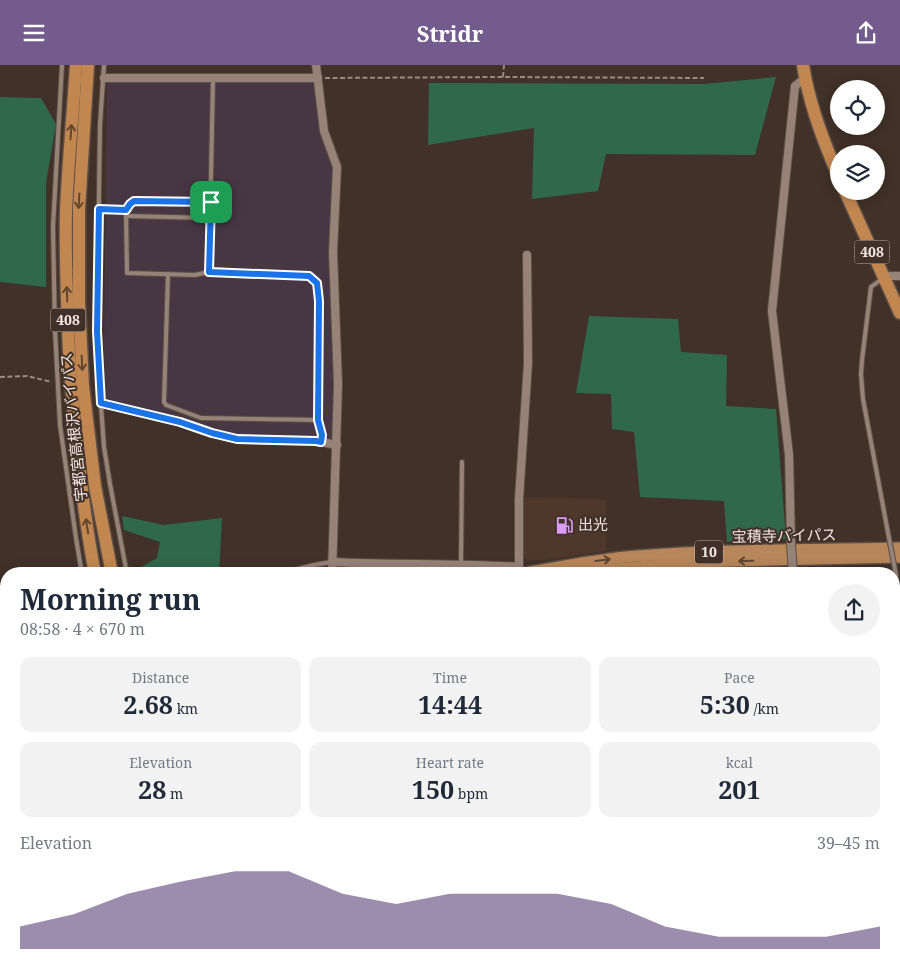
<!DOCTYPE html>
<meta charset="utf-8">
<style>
:root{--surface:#fff;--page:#f2f2f3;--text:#1f2937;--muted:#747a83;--accent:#735c8d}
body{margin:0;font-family:"Noto Serif","Noto Sans JP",serif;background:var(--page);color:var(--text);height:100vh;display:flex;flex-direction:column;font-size:19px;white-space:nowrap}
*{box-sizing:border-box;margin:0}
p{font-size:16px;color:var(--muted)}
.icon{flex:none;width:28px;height:28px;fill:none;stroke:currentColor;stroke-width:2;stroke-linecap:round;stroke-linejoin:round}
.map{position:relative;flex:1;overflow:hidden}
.side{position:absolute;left:0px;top:502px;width:900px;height:406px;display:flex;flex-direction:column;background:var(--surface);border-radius:20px 20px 0 0;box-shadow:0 2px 12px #0003}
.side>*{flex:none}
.tools{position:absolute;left:830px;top:15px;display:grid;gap:10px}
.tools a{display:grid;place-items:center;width:55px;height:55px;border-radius:50%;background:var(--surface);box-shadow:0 2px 12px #0003;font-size:25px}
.pin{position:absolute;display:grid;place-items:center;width:42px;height:42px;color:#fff;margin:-21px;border-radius:10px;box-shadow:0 2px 8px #0006}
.round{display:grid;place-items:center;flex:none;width:52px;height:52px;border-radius:26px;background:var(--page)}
.headline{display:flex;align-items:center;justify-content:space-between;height:85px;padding:0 20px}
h1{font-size:28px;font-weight:700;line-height:38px}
.stats{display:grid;grid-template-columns:repeat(3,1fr);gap:8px;height:85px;padding:5px 20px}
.stats div{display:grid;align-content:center;border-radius:12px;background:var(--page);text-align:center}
.stats b{font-size:25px;font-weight:700}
.stats small{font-size:14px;font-weight:400}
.stats p{font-size:14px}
.chart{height:140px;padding:10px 20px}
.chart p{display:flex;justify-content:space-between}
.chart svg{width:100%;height:90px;margin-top:5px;fill:var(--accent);opacity:.7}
header{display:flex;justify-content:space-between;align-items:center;height:65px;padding:0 20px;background:var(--accent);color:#fff;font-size:22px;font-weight:700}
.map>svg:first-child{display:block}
.built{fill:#4e372b}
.industrial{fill:#473743}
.forest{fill:#30684c}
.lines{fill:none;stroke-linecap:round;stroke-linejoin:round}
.service-casing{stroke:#5c4f47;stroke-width:6}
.minor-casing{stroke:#5c4f47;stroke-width:10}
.tertiary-casing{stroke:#5c4f47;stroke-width:11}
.primary-casing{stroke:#5c4f47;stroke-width:14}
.trunk-casing{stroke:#5c4f47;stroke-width:15}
.path{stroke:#998b84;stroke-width:2;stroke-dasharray:5 2.5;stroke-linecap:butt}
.service{stroke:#968378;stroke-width:4}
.minor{stroke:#968378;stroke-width:8}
.tertiary{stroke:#968378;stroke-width:9}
.primary{stroke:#b7865a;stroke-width:11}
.trunk{stroke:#c28750;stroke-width:12}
.rail{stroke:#968881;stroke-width:2.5;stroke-dasharray:10 5;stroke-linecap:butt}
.service-bridge-casing{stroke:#5c4f47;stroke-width:6;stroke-linecap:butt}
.minor-bridge-casing{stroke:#5c4f47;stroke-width:10;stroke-linecap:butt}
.service-bridge{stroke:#968378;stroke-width:4}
.minor-bridge{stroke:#968378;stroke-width:8}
.oneway{stroke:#614632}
.oneway2{stroke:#5e4634}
.route-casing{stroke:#fff;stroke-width:10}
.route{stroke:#1a73e8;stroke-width:6}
.labels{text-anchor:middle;stroke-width:4;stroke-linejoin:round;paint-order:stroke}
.shield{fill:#413128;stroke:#bdb0aa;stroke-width:1}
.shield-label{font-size:14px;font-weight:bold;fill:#f2e7e2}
.street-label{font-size:15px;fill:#f2e7e2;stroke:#413128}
.poi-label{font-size:15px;fill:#f2e7e2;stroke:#413128;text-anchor:start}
</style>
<header><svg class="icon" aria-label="menu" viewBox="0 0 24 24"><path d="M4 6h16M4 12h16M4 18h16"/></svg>Stridr<svg class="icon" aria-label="share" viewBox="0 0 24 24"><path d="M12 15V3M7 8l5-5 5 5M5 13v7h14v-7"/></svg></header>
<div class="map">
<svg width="900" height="908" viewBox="0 0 900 908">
<rect width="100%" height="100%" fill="#413128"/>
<!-- built -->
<polygon class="built" points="523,432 606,434 606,486 544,495 527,495 523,492"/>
<!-- industrial -->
<polygon class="industrial" points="107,18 311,18 315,20 320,68 334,102 335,314 333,375 318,372 235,370 175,351 117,338 106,332 104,282"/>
<!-- forest -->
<g class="forest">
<polygon points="776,12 755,90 606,89 598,126 532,134 534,63 428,80 429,18 704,19"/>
<polygon points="0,32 41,33 56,59 46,118 46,222 0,217"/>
<polygon points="589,251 678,254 681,287 727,290 726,341 776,344 786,474 727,477 724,436 640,432 634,367 612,364 611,329 576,328"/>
<polygon points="122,451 164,460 222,453 219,509 139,509 143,501 157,493 160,477 124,465"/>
<polygon points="0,565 6,573 6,750 0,757"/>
<polygon points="894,792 900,807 900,830 894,838"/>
<polygon points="894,860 900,865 900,906 894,896"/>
<polygon points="371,903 372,908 230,908 229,903"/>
<polygon points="755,903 755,902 840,903 839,908 753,908"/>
</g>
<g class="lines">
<defs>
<g id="service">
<polyline points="62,0 53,162 55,265 60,360 76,473 82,509"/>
<polyline points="104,0 100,60 97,266 100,327 104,382 110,419 127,509"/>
<path d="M211,137L134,135L130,139L126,145L127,208L195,210L209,207L309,211C315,214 317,217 319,224L318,355L322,370L321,377"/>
<polyline points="99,144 126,145"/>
<polyline points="126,151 210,153"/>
<polyline points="209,207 213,14"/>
<polyline points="168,209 164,337 166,340 201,353 318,355"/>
<polyline points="882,214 871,222 862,295 861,309 863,334 889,473"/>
<polyline points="461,499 462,397"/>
<polyline points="278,509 314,500 332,497"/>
<path d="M894,596C900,567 899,539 896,510"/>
<polyline points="543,908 547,902"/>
</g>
<g id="minor">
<polyline points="316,0 324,66 337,102 333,187 338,319 332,509"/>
<polyline points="104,13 318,13"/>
<polyline points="884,213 890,211 900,211"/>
<polyline points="101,338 181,357 212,368 237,374 316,376 337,380"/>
<polyline points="791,478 789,390 772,246 795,21 805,13"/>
<path d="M333,497C395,500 457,498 519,502"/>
<polyline points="519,509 519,434 528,298 527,190"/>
<polyline points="894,640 900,639"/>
<polyline points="0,855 6,861"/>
<polyline points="0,879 6,874"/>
<polyline points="54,902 54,908"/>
<polyline points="106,902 106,908"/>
<polyline points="634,905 636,908"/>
</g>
<g id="tertiary">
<polyline points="894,762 900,758"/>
<polyline points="169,902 169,908"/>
<polyline points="744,908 746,902"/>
</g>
<g id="primary">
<path d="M520,509C559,502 598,494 637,491C724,484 812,485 900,483"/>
<polyline points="579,509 594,506 692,497 900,492"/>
<polyline points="0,775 6,771"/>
<polyline points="0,792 6,788"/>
</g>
<g id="trunk">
<path d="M76,0C73,49 68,98 66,147C65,194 67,241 69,287C74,362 81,435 95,509"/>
<polyline points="88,0 79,144 79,237 83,321 95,421 112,509"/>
<path d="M803,0C809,39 823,76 839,112"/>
<polyline points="845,126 900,248"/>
</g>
</defs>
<!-- service casing -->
<use href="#service" class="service-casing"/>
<!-- minor casing -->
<use href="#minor" class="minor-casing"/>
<!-- tertiary casing -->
<use href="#tertiary" class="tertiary-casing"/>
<!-- primary casing -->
<use href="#primary" class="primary-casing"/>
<!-- trunk casing -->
<use href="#trunk" class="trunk-casing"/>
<!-- path -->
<g class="path">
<polyline points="503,12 504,0"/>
<polyline points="325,13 503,12 704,13"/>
<polyline points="0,312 27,311 52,317"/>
<polyline points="895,849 900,853"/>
<polyline points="370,902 371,908"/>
</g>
<!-- service -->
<use href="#service" class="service"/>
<!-- minor -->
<use href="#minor" class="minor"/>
<!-- tertiary -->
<use href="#tertiary" class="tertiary"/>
<!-- primary -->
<use href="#primary" class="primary"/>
<!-- trunk -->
<use href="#trunk" class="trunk"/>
<!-- rail -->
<g class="rail">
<polyline points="894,665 900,662"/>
<polyline points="894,678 900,675"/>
<polyline points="588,908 592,902"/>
</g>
<defs>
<polyline id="service-bridge" points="889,473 896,510"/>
<polyline id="minor-bridge" points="791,478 793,509"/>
</defs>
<!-- service-bridge casing -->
<use href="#service-bridge" class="service-bridge-casing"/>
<!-- minor-bridge casing -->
<use href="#minor-bridge" class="minor-bridge-casing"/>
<!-- service-bridge -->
<use href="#service-bridge" class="service-bridge"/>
<!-- minor-bridge -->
<use href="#minor-bridge" class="minor-bridge"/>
</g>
<!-- one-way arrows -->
<defs><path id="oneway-shaft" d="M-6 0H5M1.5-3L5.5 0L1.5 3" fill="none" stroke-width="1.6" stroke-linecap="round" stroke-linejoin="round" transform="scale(1.25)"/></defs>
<g class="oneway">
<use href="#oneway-shaft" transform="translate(71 67) rotate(-86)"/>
<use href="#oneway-shaft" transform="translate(79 136) rotate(93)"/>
<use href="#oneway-shaft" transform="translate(67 229) rotate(-92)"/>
<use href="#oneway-shaft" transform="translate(82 298) rotate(87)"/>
<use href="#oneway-shaft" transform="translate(87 461) rotate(-99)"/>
</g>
<g class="oneway2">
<use href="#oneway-shaft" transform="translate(603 495) rotate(-7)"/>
<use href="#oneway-shaft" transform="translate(746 496) rotate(179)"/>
</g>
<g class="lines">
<defs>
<polygon id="route" points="134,136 211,137 209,207 309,211 317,218 319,236 318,355 322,370 321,377 316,376 237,374 212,368 180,357 101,338 97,266 99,144 126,145 130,139"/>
</defs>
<!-- route casing -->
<use href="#route" class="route-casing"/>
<!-- route -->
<use href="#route" class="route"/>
</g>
<!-- icons -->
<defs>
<symbol id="fuel-bare" viewBox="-9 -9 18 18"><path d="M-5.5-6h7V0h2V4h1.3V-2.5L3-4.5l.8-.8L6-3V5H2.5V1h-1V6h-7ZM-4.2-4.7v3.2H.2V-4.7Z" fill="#da9af6" stroke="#413128" stroke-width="2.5" paint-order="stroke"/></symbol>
</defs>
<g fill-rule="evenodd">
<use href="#fuel-bare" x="552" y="448" width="25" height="25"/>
</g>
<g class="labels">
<!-- shield labels -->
<g class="shield">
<rect x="854.5" y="175.5" width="35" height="23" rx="4"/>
<rect x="50.5" y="243.5" width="35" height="23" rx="4"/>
<rect x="695" y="475.5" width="28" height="23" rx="4"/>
</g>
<g class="shield-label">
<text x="872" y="192">408</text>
<text x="68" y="260">408</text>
<text x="709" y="492">10</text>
</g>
<!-- street labels -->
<g class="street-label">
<text transform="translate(74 362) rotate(-96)" y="5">宇都宮高根沢バイパス</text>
<text transform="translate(784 471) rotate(-1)" y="5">宝積寺バイパス</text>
</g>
<!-- poi labels -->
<g class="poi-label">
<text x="578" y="465">出光</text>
</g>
</g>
</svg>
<div class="tools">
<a><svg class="icon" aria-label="locate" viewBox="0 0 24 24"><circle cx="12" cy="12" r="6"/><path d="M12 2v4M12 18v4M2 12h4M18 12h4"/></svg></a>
<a><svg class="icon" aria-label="layers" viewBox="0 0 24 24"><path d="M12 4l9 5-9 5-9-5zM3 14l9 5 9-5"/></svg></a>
</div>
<div class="pin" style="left:211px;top:137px;background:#1e9e55"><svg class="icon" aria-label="arrive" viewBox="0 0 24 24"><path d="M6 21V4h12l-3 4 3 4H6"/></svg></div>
<section class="side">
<div class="headline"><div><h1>Morning run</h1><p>08:58 · 4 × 670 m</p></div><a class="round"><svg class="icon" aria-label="share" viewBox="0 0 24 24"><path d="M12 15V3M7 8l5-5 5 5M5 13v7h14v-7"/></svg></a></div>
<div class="stats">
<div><p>Distance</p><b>2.68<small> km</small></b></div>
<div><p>Time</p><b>14:44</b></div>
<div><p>Pace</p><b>5:30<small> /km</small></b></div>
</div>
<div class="stats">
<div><p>Elevation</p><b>28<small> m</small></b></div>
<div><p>Heart rate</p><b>150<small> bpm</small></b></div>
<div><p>kcal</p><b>201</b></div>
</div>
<div class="chart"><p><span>Elevation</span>39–45 m</p>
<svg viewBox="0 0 160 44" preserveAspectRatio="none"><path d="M0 44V33L10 27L20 17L30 11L40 6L50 6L60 17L70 22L80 17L90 17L100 17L110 22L120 33L130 38L140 38L150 38L160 33V44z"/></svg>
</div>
</section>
</div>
